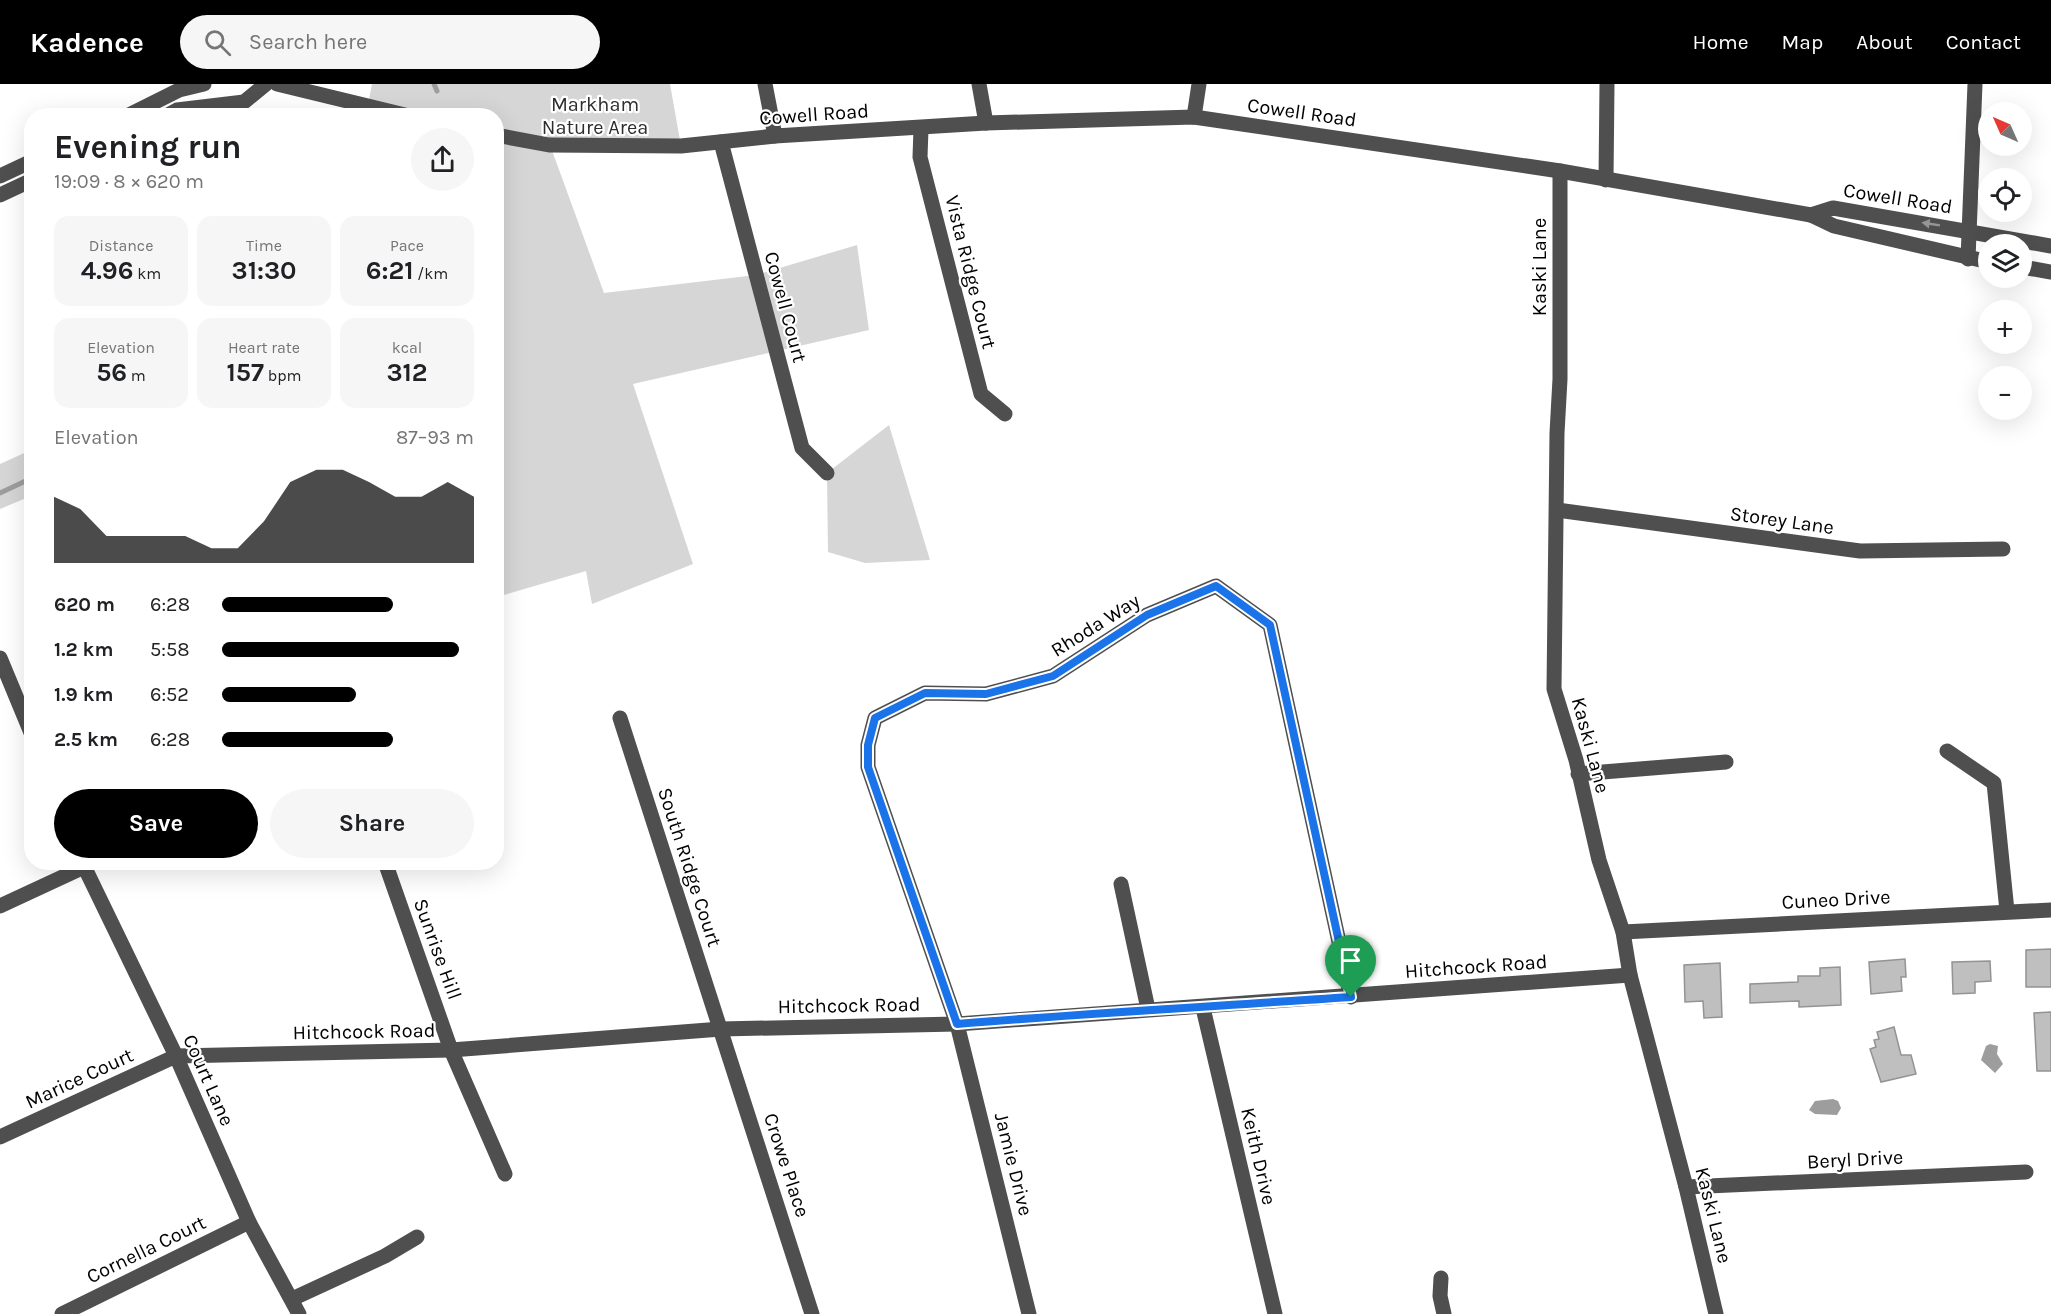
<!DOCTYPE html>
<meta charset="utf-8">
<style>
:root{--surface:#fff;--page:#f6f6f6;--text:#202124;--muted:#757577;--accent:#000}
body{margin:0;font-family:Karla,sans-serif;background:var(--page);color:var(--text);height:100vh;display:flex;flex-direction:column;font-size:22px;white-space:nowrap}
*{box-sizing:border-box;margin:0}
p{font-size:20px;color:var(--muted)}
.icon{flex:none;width:33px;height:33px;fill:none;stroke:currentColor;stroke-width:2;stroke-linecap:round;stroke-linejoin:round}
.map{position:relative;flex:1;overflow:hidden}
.sheet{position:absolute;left:24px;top:24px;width:480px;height:762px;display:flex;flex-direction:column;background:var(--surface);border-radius:24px;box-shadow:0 6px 24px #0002}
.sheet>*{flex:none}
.needle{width:39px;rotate:315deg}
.controls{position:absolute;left:1978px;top:18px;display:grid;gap:12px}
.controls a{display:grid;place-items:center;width:54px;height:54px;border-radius:50%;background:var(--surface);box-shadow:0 6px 24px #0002;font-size:30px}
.pin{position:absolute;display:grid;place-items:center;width:51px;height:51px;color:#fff;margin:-62px -26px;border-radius:50% 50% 50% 0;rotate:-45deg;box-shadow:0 0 6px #0007}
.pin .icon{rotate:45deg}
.round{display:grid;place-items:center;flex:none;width:63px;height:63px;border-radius:32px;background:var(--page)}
.overview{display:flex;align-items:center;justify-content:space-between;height:102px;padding:0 30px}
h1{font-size:33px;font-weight:700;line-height:45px}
.metrics{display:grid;grid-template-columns:repeat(3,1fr);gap:9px;height:102px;padding:6px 30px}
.metrics div{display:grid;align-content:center;border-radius:15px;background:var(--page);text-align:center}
.metrics b{font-size:26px;font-weight:700}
.metrics small{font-size:16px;font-weight:400}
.metrics p{font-size:16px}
.chart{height:168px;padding:12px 30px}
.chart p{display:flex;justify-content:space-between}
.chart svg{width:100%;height:108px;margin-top:6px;fill:var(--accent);opacity:.7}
.cta{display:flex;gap:12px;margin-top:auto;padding:12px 30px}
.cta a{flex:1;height:69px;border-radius:36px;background:var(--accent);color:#fff;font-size:24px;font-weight:700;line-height:69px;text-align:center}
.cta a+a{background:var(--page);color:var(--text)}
ul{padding:0 30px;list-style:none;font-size:20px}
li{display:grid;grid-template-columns:96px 72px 1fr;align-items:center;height:45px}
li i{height:15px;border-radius:8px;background:var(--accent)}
header{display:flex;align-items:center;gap:36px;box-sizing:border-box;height:84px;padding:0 30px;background:var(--accent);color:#fff}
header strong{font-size:28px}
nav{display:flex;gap:33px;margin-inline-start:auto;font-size:21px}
.search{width:420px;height:54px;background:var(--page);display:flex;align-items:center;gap:15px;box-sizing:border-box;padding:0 21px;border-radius:33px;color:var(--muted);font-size:22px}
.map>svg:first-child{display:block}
.green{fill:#d6d6d6}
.water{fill:#9d9d9d}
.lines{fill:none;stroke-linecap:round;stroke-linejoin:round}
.stream{stroke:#9d9d9d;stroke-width:5}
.building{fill:#bfbfbf;stroke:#939393;stroke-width:1.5}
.minor{stroke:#4f4f4f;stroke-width:15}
.oneway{fill:#959595}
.route-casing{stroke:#fff;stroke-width:12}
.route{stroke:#1a73e8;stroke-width:8}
.labels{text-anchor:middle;stroke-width:4.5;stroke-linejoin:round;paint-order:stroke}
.park-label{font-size:20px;fill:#2d2d2d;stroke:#fff}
.street-label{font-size:20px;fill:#000;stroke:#fff}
</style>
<header>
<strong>Kadence</strong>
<div class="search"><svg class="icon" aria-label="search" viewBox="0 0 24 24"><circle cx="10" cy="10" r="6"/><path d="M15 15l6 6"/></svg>Search here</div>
<nav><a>Home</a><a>Map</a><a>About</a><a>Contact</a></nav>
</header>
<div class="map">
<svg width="2051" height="1230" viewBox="0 0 2051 1230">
<rect width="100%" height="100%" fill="#fff"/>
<!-- green -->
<g class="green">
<polygon points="372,0 670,0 681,62 550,61 604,209 756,191 857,161 869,246 633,300 693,480 592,520 586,487 497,513 496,32 409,31 368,21"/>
<polygon points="889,341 930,476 865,479 828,468 827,389"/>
<polygon points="31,366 31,412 0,425 0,380"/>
</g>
<!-- water -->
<g class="water">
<polygon points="1990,960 1998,962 1997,970 2003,980 1995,989 1981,976 1986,962"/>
<polygon points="1833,1015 1838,1017 1841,1024 1837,1031 1815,1030 1809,1026 1815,1017"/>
</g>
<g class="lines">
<!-- stream -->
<g class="stream">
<polyline points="434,0 437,7"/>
<polyline points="0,409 32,394"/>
</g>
</g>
<!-- building -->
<g class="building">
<polygon points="2051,865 2051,903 2026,903 2026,866"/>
<polygon points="1905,875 1906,893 1901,893 1902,907 1871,910 1869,878"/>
<polygon points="1990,877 1991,897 1975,898 1975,909 1953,910 1952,878"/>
<polygon points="1720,879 1722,933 1704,934 1703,917 1685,918 1684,881"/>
<polygon points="1840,883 1841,921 1799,923 1799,917 1750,919 1750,900 1798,898 1798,892 1820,892 1820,884"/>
<polygon points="2051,928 2051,987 2037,987 2034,929"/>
<polygon points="1894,943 1901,971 1911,971 1916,990 1881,998 1870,965 1876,963 1874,956 1879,955 1877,948"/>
</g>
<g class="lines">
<!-- minor -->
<g class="minor">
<polyline points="277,0 409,32"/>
<polyline points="765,0 775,52"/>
<polyline points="979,0 986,39"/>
<polyline points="127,32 179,6 204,0"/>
<polyline points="166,32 177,26 244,18 266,0"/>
<polyline points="1194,33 1199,0"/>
<polyline points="921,45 920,73 981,310 1005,330"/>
<polyline points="496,51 549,61 681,62 775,52 986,39 1194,33 1560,87 1811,131 1834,142 1989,178"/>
<polyline points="721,58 802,364 827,389"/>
<polyline points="1560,87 1560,295 1557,349 1554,605 1576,676 1599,776 1623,848 1630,891 1686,1103 1716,1230"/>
<polyline points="0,92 32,77"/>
<polyline points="1606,96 1607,0"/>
<polyline points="0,111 32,96"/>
<polyline points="1811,131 1833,124 2051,162"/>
<polyline points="1968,175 1975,0"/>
<polyline points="2022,183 2051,188"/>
<polyline points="1557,426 1860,467 2003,465"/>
<polyline points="0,574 32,651"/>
<polyline points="620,634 812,1230"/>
<polyline points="1947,667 1994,699 2007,827"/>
<polyline points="1578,690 1726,678"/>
<polyline points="82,778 176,972 249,1138 299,1230"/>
<polyline points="385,778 451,966 505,1090"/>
<polyline points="1121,800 1148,925"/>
<polyline points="0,822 84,783"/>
<polyline points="1623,848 2051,826"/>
<polyline points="1203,924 1275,1230"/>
<polyline points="0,1053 176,972 451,966 721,945 957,940 1630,891"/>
<polyline points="1686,1103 2026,1088"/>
<polyline points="1441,1194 1440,1212 1444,1230"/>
<polyline points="292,1215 385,1172 417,1153"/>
<polyline points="62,1230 249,1138"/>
<polyline points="1029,1230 957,940 868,683 868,661 875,634 925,609 986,610 1053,592 1147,531 1216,502 1270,541 1351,913"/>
</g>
</g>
<!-- one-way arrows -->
<defs><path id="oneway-solid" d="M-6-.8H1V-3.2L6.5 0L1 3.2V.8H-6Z" transform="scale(1.5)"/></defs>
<use class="oneway" href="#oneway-solid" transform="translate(1931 140) rotate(-171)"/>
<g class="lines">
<defs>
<path id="route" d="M1216,502L1270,541L1351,913C1220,922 1089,929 957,940L868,683V661L875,634L925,609L986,610L1053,592L1147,531Z"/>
</defs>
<!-- route casing -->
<use href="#route" class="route-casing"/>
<!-- route -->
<use href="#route" class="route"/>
</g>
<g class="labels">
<!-- park labels -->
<g class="park-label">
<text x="595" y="27">Markham<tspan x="595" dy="23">Nature Area</tspan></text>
</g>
<!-- street labels -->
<g class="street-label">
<text transform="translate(1302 28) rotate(8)" y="7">Cowell Road</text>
<text transform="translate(814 30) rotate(-4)" y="7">Cowell Road</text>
<text transform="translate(1898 114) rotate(9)" y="7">Cowell Road</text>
<text transform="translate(1539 183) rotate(-90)" y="7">Kaski Lane</text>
<text transform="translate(971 188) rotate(76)" y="7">Vista Ridge Court</text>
<text transform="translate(786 223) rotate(75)" y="7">Cowell Court</text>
<text transform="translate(1782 436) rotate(8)" y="7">Storey Lane</text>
<text transform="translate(1095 541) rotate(-32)" y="7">Rhoda Way</text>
<text transform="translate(1591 661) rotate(75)" y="7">Kaski Lane</text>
<text transform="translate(690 783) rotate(72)" y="7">South Ridge Court</text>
<text transform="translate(1836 815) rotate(-3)" y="7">Cuneo Drive</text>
<text transform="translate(438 865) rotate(70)" y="7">Sunrise Hill</text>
<text transform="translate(1476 882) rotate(-4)" y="7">Hitchcock Road</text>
<text transform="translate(849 921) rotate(-1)" y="7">Hitchcock Road</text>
<text transform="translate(364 947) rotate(-1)" y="7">Hitchcock Road</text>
<text transform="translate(79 994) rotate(-25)" y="7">Marice Court</text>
<text transform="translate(209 996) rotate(66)" y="7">Court Lane</text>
<text transform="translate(1259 1072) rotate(77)" y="7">Keith Drive</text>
<text transform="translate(1855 1075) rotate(-3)" y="7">Beryl Drive</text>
<text transform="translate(1014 1080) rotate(76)" y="7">Jamie Drive</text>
<text transform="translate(787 1081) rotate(72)" y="7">Crowe Place</text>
<text transform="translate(1714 1131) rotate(76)" y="7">Kaski Lane</text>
<text transform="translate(146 1165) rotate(-26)" y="7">Cornella Court</text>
</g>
</g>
</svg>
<div class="controls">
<a><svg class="needle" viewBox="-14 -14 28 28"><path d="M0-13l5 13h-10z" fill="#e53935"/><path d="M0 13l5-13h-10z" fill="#757577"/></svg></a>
<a><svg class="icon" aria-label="locate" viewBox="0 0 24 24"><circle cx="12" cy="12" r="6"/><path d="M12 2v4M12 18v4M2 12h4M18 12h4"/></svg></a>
<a><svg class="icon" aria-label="layers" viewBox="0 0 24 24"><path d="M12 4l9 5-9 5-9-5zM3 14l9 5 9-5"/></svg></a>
<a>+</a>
<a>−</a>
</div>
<div class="pin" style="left:1351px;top:913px;background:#1e9e55"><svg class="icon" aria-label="arrive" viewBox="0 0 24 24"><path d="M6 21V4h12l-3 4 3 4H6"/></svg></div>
<section class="sheet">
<div class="overview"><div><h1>Evening run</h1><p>19:09 · 8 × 620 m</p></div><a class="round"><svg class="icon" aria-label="share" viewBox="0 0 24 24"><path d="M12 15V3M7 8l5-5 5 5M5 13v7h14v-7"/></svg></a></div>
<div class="metrics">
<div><p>Distance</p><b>4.96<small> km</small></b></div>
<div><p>Time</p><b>31:30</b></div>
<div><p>Pace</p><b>6:21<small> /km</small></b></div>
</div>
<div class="metrics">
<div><p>Elevation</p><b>56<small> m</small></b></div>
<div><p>Heart rate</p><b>157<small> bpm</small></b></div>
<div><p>kcal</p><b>312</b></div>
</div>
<div class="chart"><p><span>Elevation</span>87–93 m</p>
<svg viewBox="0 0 160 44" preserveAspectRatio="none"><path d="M0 44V17L10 22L20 33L30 33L40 33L50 33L60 38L70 38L80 27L90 11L100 6L110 6L120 11L130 17L140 17L150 11L160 17V44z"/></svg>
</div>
<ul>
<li><b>620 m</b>6:28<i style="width:68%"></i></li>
<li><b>1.2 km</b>5:58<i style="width:94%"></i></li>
<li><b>1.9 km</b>6:52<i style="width:53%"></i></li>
<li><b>2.5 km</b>6:28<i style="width:68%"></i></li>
</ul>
<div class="cta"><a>Save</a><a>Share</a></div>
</section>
</div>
